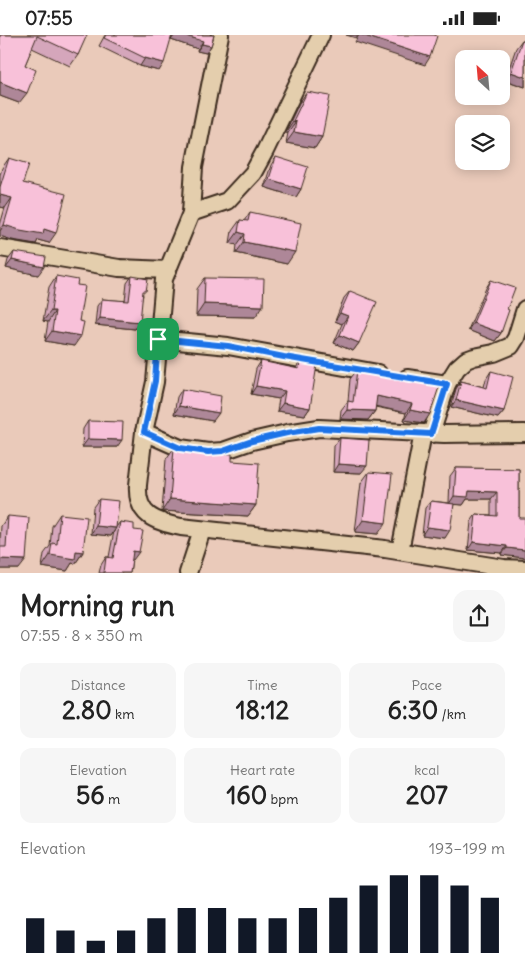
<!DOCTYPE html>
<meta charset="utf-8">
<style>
:root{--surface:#fff;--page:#f6f6f6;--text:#222;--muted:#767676;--accent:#111827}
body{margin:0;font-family:Delius,sans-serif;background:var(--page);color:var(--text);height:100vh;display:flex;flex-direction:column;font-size:19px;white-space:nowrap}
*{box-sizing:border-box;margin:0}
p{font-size:16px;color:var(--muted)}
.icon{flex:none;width:28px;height:28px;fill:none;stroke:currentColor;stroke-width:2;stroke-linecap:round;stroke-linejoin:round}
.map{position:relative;height:538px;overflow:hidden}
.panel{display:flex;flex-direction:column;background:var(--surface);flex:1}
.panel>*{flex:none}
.needle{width:32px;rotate:334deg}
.buttons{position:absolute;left:455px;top:15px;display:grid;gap:10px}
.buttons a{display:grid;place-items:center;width:55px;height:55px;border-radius:10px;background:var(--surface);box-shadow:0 2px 12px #0003;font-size:25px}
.pin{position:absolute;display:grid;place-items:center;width:42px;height:42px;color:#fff;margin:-21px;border-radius:10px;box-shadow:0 2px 8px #0006}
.round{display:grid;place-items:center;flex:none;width:52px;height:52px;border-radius:15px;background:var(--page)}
.headline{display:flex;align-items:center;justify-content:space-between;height:85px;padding:0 20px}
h1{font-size:28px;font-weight:800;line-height:38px}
.metrics{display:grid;grid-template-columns:repeat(3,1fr);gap:8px;height:85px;padding:5px 20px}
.metrics div{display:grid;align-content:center;border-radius:12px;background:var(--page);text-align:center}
.metrics b{font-size:25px;font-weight:800}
.metrics small{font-size:14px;font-weight:400}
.metrics p{font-size:14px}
.chart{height:140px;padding:10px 20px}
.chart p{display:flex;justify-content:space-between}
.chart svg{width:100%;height:90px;margin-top:5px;stroke:var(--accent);stroke-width:6}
.status{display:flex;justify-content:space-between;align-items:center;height:35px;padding:0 25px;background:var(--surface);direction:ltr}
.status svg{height:14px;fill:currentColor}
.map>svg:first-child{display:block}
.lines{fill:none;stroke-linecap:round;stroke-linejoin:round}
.street-casing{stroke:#3b2a1e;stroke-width:20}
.street{stroke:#e4cead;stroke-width:16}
.wall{fill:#d5a6bb;stroke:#3b2a1e}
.shaded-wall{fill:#ae8798;stroke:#3b2a1e}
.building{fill:#f8c1d9;stroke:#3b2a1e}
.route-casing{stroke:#fff;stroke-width:10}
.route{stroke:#1a73e8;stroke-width:6}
</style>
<div class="status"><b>07:55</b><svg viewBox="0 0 49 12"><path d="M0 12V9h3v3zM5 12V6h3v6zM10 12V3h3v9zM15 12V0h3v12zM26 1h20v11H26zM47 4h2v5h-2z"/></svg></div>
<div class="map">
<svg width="525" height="538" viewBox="0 0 525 538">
<rect width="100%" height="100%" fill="#eacaba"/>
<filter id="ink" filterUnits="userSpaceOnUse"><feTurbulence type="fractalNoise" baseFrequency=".02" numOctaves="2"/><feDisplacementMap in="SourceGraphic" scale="10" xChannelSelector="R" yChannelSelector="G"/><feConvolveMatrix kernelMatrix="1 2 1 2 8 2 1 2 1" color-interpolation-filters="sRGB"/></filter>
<g filter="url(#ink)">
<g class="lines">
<defs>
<g id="street">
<path d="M220,0L194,132L191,178L164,244L155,347L144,397L138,450C136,481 156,487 181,492L385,514L504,533L525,534"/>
<polyline points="191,178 227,166 253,138 265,116 321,0"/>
<polyline points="0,213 119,233 168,235"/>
<polyline points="158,304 228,311 378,338"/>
<polyline points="407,343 447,349 457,333 466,325 474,322 494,318 511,311 516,303 525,274"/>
<polyline points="144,397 180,413 208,417 223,416 252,406 287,398 319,393 444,399 525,398"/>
<polyline points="431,399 447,349"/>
<polyline points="400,516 423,398"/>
<polyline points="188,538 202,495"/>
</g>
</defs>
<!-- street casing -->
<use href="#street" class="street-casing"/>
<!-- street -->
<use href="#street" class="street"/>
</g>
<!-- wall -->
<g class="wall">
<polygon points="0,0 86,0 78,20 70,31 32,13 25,30 19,68 0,61"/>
<polygon points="105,0 172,0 159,36 140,31 99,11"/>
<polygon points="173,0 214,0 211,11 206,18 197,16 198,14 171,5"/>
<polygon points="522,5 525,6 525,52 505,45 516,13"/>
<polygon points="307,57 322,102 315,113 286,108 288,98 285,98 299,68"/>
<polygon points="276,122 301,154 296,162 264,152 271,130"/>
<polygon points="9,123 23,148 49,208 38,205 36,209 12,205 0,201 0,190 5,173 0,172 0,140 2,133"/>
<polygon points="250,177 287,229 236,218 237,210 230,208 232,196 240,185 244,186"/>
<polygon points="14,217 38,240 6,233 8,225"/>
<polygon points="56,241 77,250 79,286 74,311 45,306 48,287 43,286 49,252"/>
<polygon points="132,241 143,260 135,294 95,290 97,271 102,264 125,266 127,248"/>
<polygon points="205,243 255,282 196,281 197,254"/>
<polygon points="491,245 507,274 501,298 495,306 468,295 486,253"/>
<polygon points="350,256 359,308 353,316 334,308 342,289 335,286 344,263"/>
<polygon points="261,326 296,333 300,327 310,373 305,380 277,376 279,364 251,359 256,334"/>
<polygon points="357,335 427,346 424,388 404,385 406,378 375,372 375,376 368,385 340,384 341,375 348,366 350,344"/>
<polygon points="491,336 504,376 498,383 451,372 456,354 461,346 484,352 486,344"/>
<polygon points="182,354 213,386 174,379 177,362"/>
<polygon points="88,386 117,412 82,412 83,394"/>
<polygon points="340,403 361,438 333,437 334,411"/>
<polygon points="174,413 199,417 232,426 256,470 248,481 162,476 166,424"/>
<polygon points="456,433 519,434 519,483 525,523 501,520 502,518 468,515 471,487 476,479 491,480 491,464 467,464 463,470 454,469 445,503 422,500 425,473 431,466 449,468 450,441"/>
<polygon points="369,437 378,499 355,497 361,448"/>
<polygon points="99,464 116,492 120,487 134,495 133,525 132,524 130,538 99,538 101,530 106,522 109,522 114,496 111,501 91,499 93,472"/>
<polygon points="60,479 83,517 75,529 72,528 67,536 42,532 44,519 50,511 52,491"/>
<polygon points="8,481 19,534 0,534 0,506 1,491"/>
</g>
<!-- shaded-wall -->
<g class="shaded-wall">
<polygon points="175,0 183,0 203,6 198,14 171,5"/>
<polygon points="346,0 358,0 356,3"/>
<polygon points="359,0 362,0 430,22 425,30 355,7"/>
<polygon points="202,9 211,11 206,18 197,16"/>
<polygon points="145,23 164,28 159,36 140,31"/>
<polygon points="511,37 525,42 525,52 505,45"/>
<polygon points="0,47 27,58 19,68 0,61"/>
<polygon points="293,86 296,87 288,98 285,98"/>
<polygon points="294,97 322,102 315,113 286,108"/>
<polygon points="269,144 301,154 296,162 264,152"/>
<polygon points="0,160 12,163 5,173 0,172"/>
<polygon points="4,190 44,194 56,198 49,208 38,205 36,209 12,205 0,201 0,196"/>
<polygon points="238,197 245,199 237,210 230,208"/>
<polygon points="244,207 295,217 287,229 236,218"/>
<polygon points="12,225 44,232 38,240 6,233"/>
<polygon points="204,269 263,271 255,282 196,281"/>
<polygon points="51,276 55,276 48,287 43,286"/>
<polygon points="340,278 348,281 342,289 335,286"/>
<polygon points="100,283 140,287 135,294 95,290"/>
<polygon points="473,288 501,298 495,306 468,295"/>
<polygon points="52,296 81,301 74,311 45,306"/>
<polygon points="340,300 359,308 353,316 334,308"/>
<polygon points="256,351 285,356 279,364 251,359"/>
<polygon points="377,361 412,369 406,378 370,370"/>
<polygon points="456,365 504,376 498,383 451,372"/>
<polygon points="283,368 310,373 305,380 277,376"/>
<polygon points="179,371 219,378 213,386 174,379"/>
<polygon points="347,375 375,376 368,385 340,384"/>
<polygon points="410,375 430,379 424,388 404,385"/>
<polygon points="88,404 122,405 117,412 82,412"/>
<polygon points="338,429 367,431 361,438 333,437"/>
<polygon points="469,456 497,457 491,464 467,464 463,470 449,469 454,461"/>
<polygon points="170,464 256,470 248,481 162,476"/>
<polygon points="363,485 386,488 378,499 355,497"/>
<polygon points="96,491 116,493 111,501 91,499"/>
<polygon points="427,492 450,495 445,503 422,500"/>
<polygon points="473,507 507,511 502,518 468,515"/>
<polygon points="507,513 525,515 525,523 501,520"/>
<polygon points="76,516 83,517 75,529 72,528 67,536 42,532 50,520"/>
<polygon points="133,516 139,517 133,525 128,524"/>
<polygon points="0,524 26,525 19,534 0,534"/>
</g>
<!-- building -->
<g class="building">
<polygon points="0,0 87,0 78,20 37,1 25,30 36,35 27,58 0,47"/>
<polygon points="106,0 172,0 164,28 145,23 104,3"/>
<polygon points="183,0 214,0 211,11 202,9 203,6"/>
<polygon points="362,0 434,0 437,1 430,22"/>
<polygon points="522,5 525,6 525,42 511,37"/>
<polygon points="307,57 330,61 322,102 294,97 296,87 293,86"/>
<polygon points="276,122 308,132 301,154 269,144"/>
<polygon points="9,123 29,129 23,148 66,159 56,198 44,194 43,199 20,195 4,190 12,163 0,160 0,152"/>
<polygon points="250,177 301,188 295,217 244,207 245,199 238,197 240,185 248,186"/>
<polygon points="14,217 46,222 44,232 12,225"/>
<polygon points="56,241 78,245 77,250 85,251 79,286 84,287 81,301 52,296 55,276 51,276"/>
<polygon points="132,241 148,244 146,256 143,256 140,287 100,283 102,264 129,266"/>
<polygon points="205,243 264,244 263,271 204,269"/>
<polygon points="491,245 515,253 507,274 509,275 501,298 473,288"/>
<polygon points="350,256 377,267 359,308 340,300 348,281 340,278"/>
<polygon points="261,326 299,334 300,327 317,330 310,373 283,368 285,356 256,351"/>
<polygon points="357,335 427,346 440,349 430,379 410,375 412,369 377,361 375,376 347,375 348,366 353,367"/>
<polygon points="491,336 513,342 504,376 456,365 461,346 487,353"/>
<polygon points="182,354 221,361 219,378 179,371"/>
<polygon points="88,386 123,387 122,405 88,404"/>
<polygon points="340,403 369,405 367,431 338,429"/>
<polygon points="174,413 199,415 199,417 232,419 232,426 259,428 256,470 170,464"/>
<polygon points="456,433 519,434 519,483 525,483 525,515 507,513 507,511 473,507 476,479 497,481 497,457 469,456 468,462 454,461"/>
<polygon points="369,437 392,439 386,488 363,485"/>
<polygon points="99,464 119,466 116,493 96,491"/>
<polygon points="431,466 454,469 450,495 427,492"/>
<polygon points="60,479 87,482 83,517 76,516 75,524 50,520 52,508 57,509"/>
<polygon points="8,481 29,483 26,525 0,524 0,512 6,512"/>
<polygon points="120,487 134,489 134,495 143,496 139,517 133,516 130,538 104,538 106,522 113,523"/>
</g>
</g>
<g class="lines" filter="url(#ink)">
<defs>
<polygon id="route" points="158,304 228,311 284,322 447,349 431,399 319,393 287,398 252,406 223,416 208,417 180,413 144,397 155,346"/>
</defs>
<!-- route casing -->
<use href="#route" class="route-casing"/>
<!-- route -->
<use href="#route" class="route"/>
</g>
</svg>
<div class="buttons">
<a><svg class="needle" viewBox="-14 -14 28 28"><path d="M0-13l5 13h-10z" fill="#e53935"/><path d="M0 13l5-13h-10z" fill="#767676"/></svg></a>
<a><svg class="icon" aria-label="layers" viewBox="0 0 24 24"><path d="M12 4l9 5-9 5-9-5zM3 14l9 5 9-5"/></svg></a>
</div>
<div class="pin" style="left:158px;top:304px;background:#1e9e55"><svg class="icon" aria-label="arrive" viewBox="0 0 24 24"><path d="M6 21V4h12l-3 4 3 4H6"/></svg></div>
</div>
<section class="panel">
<div class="headline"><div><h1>Morning run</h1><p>07:55 · 8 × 350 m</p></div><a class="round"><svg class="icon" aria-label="share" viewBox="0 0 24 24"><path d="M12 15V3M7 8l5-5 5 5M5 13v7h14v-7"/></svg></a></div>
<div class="metrics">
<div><p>Distance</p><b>2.80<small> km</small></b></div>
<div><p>Time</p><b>18:12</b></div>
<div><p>Pace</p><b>6:30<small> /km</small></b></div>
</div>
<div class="metrics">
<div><p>Elevation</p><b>56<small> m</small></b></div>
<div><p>Heart rate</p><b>160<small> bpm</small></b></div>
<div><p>kcal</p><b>207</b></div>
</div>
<div class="chart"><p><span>Elevation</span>193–199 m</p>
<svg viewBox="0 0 160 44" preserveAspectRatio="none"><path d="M5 44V27M15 44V33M25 44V38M35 44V33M45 44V27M55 44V22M65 44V22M75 44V27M85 44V27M95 44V22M105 44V17M115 44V11M125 44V6M135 44V6M145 44V11M155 44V17"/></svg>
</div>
</section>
